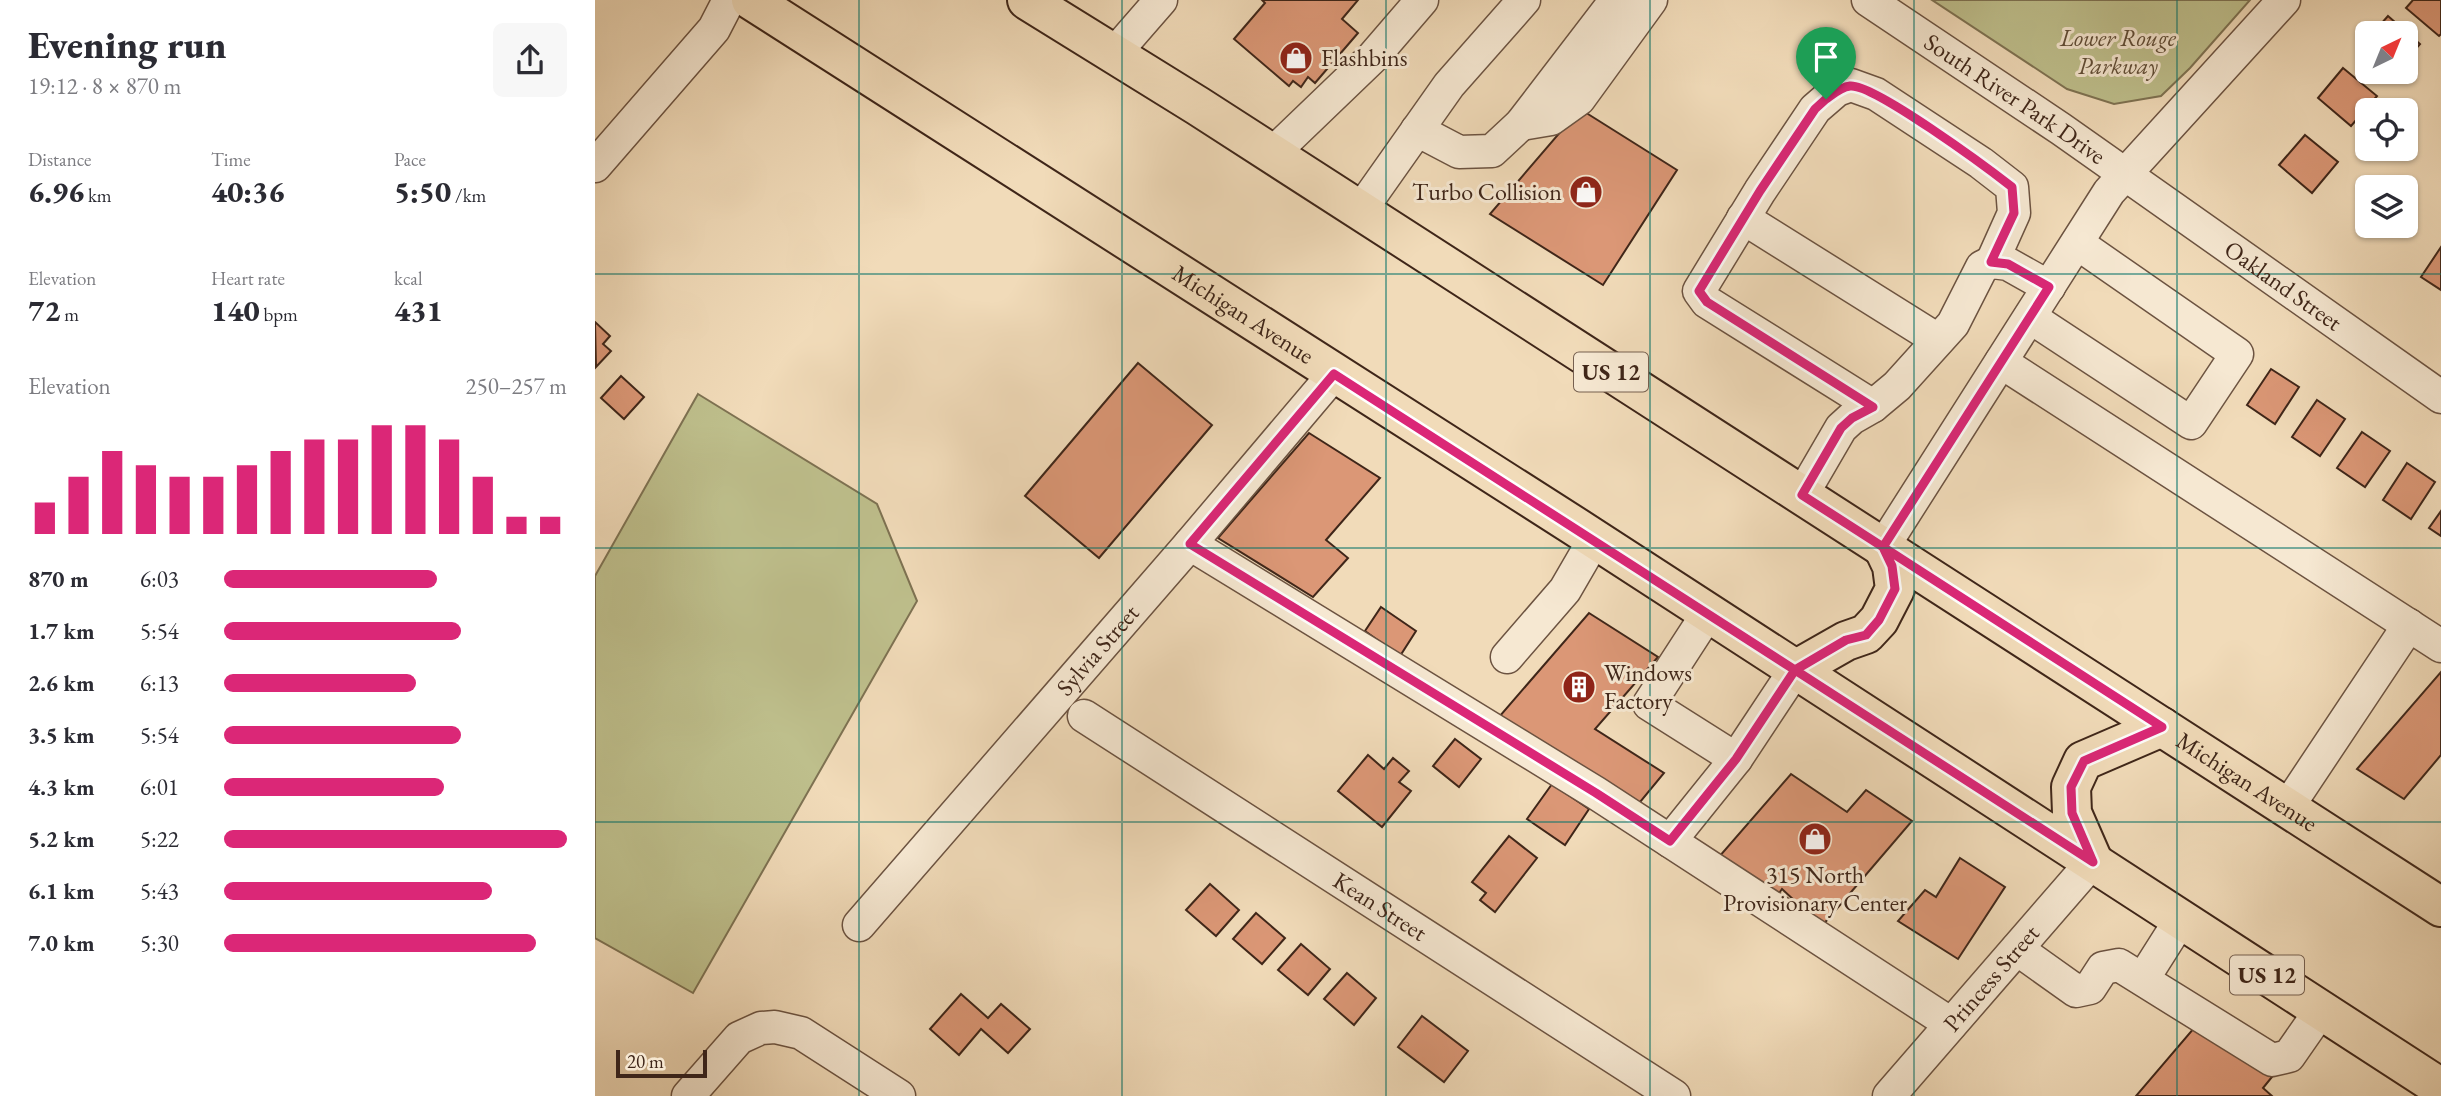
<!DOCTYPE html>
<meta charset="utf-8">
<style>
:root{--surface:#fff;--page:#f7f7f7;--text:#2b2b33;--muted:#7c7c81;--accent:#db2777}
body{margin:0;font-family:"EB Garamond",serif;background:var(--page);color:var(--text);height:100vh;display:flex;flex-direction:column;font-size:26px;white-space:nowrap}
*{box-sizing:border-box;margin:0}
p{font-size:23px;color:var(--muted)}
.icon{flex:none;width:38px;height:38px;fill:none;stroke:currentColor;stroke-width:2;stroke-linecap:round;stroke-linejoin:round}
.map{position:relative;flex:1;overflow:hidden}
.side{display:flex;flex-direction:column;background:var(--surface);width:595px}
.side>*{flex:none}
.needle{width:46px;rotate:43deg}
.fabs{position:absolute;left:1760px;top:21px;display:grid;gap:14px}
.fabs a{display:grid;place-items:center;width:63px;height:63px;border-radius:10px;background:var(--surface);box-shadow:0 2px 5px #0004;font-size:35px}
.scale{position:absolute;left:21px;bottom:18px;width:91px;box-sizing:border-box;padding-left:7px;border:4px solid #3f2619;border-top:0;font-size:19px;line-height:24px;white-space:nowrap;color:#3f2619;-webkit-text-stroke:5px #f6e8d2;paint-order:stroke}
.pin{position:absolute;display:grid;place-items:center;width:60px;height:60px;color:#fff;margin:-72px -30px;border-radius:50% 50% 50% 0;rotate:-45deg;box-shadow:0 0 7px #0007}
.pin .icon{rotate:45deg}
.round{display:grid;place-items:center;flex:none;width:74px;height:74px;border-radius:10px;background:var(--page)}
.summary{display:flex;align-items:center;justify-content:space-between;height:119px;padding:0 28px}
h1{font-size:38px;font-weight:800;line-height:52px}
.stats{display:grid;grid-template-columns:repeat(3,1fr);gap:10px;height:119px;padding:7px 28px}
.stats div{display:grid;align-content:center}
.stats b{font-size:30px;font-weight:800}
.stats small{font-size:19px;font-weight:400}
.stats p{font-size:19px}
.chart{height:196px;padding:14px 28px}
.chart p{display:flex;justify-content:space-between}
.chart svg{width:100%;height:126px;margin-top:7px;stroke:var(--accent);stroke-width:6}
ul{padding:0 28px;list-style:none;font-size:23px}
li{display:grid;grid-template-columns:112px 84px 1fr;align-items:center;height:52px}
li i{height:18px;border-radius:9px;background:var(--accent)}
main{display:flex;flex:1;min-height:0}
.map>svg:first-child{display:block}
.green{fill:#bebf8c;stroke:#7e7252;stroke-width:2}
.building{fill:#db9776;stroke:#3f2619;stroke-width:2}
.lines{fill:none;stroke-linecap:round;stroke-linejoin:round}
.minor-casing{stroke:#6c5341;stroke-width:35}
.major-casing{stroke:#3f2619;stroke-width:42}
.minor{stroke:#f6e8d2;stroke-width:32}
.major{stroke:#f1dbb9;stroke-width:38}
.route-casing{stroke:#fff;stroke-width:14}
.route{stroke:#db2777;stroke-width:9}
.grid{fill:none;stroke:#0f766e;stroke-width:2;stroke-opacity:0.55}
.labels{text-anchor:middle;stroke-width:6;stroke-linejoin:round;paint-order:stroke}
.shield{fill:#f6e8d2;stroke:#766050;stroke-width:2}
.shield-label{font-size:23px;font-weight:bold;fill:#3f2619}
.park-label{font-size:24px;font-style:italic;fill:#5f4c36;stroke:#f6e8d2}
.poi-label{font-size:24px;fill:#3f2619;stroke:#f6e8d2;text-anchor:start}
.street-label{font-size:24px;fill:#3f2619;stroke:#f6e8d2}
</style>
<main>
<section class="side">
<div class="summary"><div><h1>Evening run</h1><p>19:12 · 8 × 870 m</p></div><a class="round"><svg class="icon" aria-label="share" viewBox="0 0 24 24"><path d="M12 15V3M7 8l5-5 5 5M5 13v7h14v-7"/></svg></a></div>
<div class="stats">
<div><p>Distance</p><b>6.96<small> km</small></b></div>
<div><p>Time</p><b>40:36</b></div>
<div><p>Pace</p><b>5:50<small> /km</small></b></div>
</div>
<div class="stats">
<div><p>Elevation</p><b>72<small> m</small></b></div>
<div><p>Heart rate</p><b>140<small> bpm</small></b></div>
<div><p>kcal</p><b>431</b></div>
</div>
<div class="chart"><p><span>Elevation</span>250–257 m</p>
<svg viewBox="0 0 160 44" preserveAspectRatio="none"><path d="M5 44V33M15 44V24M25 44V15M35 44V20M45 44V24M55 44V24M65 44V20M75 44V15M85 44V11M95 44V11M105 44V6M115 44V6M125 44V11M135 44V24M145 44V38M155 44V38"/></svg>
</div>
<ul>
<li><b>870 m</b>6:03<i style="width:62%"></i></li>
<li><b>1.7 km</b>5:54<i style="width:69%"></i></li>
<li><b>2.6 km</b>6:13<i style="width:56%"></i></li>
<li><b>3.5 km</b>5:54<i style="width:69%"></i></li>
<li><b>4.3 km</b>6:01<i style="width:64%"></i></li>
<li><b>5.2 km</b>5:22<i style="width:100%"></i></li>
<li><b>6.1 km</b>5:43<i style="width:78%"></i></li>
<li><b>7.0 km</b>5:30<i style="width:91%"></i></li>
</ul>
</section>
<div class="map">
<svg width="1846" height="1096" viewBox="0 0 1846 1096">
<rect width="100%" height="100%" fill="#f1dbb9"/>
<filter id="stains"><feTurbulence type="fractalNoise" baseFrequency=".00286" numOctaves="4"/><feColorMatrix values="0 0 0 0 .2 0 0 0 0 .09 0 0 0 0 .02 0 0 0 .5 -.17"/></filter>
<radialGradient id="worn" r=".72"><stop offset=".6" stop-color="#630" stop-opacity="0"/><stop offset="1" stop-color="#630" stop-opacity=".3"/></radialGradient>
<!-- green -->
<g class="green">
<polygon points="1337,0 1655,0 1595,68 1566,96 1519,104 1472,89"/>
<polygon points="103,394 282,504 322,601 98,993 0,938 0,576"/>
</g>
<!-- building -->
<g class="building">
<polygon points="667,0 763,0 747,19 763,33 720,83 713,77 706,87 698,81 694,86 639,39 670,3"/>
<polygon points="1818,0 1846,0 1846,34 1844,36 1811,8"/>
<polygon points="1793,16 1825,44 1811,60 1811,33 1778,33"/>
<polygon points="1748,68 1782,96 1756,126 1723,98"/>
<polygon points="985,109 1082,170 1008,285 895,214"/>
<polygon points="1710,135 1743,162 1717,193 1684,165"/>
<polygon points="1846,247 1846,290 1826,277"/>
<polygon points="0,322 15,336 8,344 16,351 1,367"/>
<polygon points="543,363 617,425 504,558 430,496"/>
<polygon points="1676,369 1704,387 1680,424 1652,405"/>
<polygon points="26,376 49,397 29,419 6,398"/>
<polygon points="1722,400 1750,419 1725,456 1697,437"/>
<polygon points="1767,432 1795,451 1770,487 1742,468"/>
<polygon points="714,433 785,478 731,540 753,558 718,597 623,538"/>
<polygon points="1812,463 1840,482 1816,519 1788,500"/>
<polygon points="1846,511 1846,536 1834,528"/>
<polygon points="786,607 821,631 805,656 770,631"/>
<polygon points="994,613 1063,657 1000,729 1069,773 1041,807 904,717"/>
<polygon points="1846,672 1846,755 1809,799 1762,769"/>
<polygon points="860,739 886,759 864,787 838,766"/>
<polygon points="773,755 789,769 798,758 814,771 804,782 816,791 787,827 743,791"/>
<polygon points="1196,774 1252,812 1271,790 1317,821 1227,926 1187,889 1182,896 1123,858"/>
<polygon points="957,784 994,809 970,845 932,819"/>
<polygon points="914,836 942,858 900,912 885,900 891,893 877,882"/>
<polygon points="1365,858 1410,887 1363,959 1303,921 1330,890 1341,897"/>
<polygon points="615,884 644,910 621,936 591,910"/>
<polygon points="661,913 690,938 667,964 638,939"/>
<polygon points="706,944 735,969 713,995 683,970"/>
<polygon points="752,973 781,998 759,1025 729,999"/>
<polygon points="366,994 393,1018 406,1004 435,1029 413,1053 386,1029 364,1055 335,1029"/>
<polygon points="827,1016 873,1051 849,1082 803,1047"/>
<polygon points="1605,1021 1681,1072 1668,1088 1677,1096 1541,1096"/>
</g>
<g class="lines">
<defs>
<g id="minor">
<path id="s1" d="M1273,0L1466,129L1846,397"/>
<polyline points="519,54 566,0"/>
<polyline points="926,124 956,119 984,99 1056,0"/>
<polyline points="822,130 864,152 897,151 926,124 1021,0"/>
<polyline points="677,154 778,57 827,0"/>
<polyline points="0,166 119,29 134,0"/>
<polyline points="765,211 854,85 929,0"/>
<polyline points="1148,218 1343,340"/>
<polyline points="1435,317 1596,423 1642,354 1482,243"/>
<polyline points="1406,362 1846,646"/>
<polyline points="1278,406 1112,302 1104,291 1165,191 1220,109 1242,90 1256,85 1281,94 1386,163 1417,187 1419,213 1397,262"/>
<polyline points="1207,495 1246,428 1257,418 1278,406 1302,386 1358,324 1387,267 1397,262 1413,264 1454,287"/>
<polyline points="595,544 1001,793 1356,1024"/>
<polyline points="1288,547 1514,192 1689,0"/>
<polyline points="912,657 970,590 999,540"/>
<path id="s2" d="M489,716L1079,1096"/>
<polyline points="1141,759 1200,670"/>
<polyline points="1692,808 1814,625"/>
<polyline points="1075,841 1141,759 1054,704 1113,613"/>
<path id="s3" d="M264,925L595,544L739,374"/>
<polyline points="1422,949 1481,991 1495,988 1508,968 1524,965 1677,1060 1694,1056 1726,1010"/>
<polyline points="1548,979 1586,919"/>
<polyline points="93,1096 144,1038 166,1028 180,1027 206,1033 304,1096"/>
<path id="s4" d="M1294,1096L1498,861"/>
</g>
<g id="major">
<path id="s5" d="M156,0L981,527L1846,1088"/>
<path id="s6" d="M432,0L603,106L1846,907"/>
<polyline points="1200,670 1251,641 1271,634 1284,620 1300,589 1297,566 1288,547"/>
<polyline points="1498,861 1477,813 1476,787 1488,761 1567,727"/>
</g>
</defs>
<!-- minor casing -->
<use href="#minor" class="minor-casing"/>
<!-- major casing -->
<use href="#major" class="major-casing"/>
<!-- minor -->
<use href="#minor" class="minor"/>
<!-- major -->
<use href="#major" class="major"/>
</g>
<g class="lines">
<defs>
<path id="route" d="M1231,99L1220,109L1165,191L1104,291L1112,302L1278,407L1257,418L1246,428L1207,495L1288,547L1297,566L1300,589L1284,620L1271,635L1251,640L1200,670L739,374L595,544L1001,793L1075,841L1141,759L1200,670L1498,862L1477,813L1476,787L1489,761L1567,727L1288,547L1454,287L1413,264L1396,262L1419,213L1417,187C1394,169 1278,83 1255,86C1246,87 1238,94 1231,99"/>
</defs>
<!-- route casing -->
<use href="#route" class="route-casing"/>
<!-- route -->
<use href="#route" class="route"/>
</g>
<!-- grid -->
<path class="grid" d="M264,0V1096M527,0V1096M791,0V1096M1055,0V1096M1319,0V1096M1582,0V1096M0,274H1846M0,548H1846M0,822H1846"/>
<!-- icons -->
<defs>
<symbol id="shop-disc" viewBox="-11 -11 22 22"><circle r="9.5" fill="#8f2418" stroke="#f6e8d2"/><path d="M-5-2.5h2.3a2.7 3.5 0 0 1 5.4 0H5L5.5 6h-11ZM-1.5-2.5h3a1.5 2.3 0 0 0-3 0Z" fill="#fff"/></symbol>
<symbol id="building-disc" viewBox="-11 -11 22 22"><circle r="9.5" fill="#8f2418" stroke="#f6e8d2"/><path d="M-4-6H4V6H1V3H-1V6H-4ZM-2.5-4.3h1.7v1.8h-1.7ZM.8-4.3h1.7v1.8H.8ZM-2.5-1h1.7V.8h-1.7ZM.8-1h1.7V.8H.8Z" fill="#fff"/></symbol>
</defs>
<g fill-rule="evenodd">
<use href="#shop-disc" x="682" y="39" width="38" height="38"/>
<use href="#shop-disc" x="972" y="173" width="38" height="38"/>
<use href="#building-disc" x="965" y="668" width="38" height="38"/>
<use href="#shop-disc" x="1201" y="820" width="38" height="38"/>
</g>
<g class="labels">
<!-- shield labels -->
<g class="shield">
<rect x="979" y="352.5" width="74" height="39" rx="5"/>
<rect x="1635" y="955.5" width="74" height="39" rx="5"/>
</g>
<g class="shield-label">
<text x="1016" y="380">US 12</text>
<text x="1672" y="983">US 12</text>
</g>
<!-- park labels -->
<g class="park-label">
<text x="1523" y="46">Lower Rouge<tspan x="1523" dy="28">Parkway</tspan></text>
</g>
<!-- poi labels -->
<g class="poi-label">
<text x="726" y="66">Flashbins</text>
<text x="967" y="200" text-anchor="end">Turbo Collision</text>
<text x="1009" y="681">Windows<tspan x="1009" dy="28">Factory</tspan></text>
<text x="1220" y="883" text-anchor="middle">315 North<tspan x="1220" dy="28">Provisionary Center</tspan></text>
</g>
<!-- street labels -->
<g class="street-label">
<text dy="8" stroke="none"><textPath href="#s1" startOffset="177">South River Park Drive</textPath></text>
<text dy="8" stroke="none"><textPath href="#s1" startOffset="504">Oakland Street</textPath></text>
<text dy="8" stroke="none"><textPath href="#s5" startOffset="584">Michigan Avenue</textPath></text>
<text dy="8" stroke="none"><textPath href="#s3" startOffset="364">Sylvia Street</textPath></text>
<text dy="8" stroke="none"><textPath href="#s6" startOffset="1449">Michigan Avenue</textPath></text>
<text dy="8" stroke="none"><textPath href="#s2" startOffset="352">Kean Street</textPath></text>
<text dy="8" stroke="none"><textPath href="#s4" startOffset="156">Princess Street</textPath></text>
</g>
</g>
<rect width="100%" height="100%" filter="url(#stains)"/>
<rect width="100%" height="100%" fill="url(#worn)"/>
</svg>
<div class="fabs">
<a><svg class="needle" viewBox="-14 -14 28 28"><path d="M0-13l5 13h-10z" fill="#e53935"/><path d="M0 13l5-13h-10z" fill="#7c7c81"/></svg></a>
<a><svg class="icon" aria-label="locate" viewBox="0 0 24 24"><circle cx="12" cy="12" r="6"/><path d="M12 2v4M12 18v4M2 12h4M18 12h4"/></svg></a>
<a><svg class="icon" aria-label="layers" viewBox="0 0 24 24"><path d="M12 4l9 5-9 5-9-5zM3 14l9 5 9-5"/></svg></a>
</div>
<div class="scale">20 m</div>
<div class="pin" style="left:1231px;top:99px;background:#1e9e55"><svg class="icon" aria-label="arrive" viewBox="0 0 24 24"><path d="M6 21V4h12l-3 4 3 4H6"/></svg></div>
</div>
</main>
